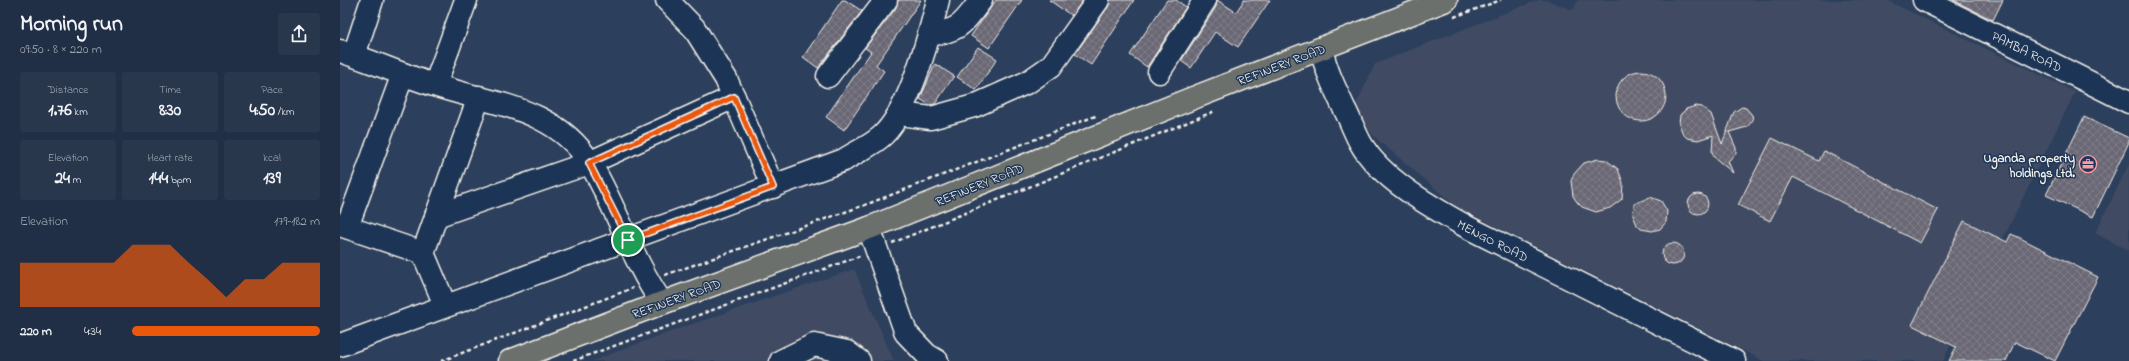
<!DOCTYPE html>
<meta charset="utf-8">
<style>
:root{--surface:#212f46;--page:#29374d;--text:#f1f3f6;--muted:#a2a9b3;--accent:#ea580c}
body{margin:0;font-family:"Indie Flower",sans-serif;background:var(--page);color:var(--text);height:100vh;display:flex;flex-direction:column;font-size:15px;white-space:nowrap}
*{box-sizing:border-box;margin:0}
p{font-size:13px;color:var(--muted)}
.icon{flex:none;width:22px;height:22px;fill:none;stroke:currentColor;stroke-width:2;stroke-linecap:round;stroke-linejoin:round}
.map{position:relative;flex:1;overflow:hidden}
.sheet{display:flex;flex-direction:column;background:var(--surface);width:340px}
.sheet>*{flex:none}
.pin{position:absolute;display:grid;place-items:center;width:34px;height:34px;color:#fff;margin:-17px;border:2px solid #fff;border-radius:50%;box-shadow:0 1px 4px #0007}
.round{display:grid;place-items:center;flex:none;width:42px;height:42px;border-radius:4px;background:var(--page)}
.head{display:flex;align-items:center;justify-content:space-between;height:68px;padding:0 20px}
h1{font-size:22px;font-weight:800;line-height:30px}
.figures{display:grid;grid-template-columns:repeat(3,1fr);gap:6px;height:68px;padding:4px 20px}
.figures div{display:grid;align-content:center;border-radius:4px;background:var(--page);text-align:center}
.figures b{font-size:17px;font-weight:800}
.figures small{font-size:11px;font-weight:400}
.figures p{font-size:11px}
.chart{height:112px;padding:8px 20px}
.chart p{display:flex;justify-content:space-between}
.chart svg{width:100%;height:72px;margin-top:4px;fill:var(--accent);opacity:.7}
ul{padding:0 20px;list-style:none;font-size:13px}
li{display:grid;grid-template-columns:64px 48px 1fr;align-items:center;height:30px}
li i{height:10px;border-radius:5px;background:var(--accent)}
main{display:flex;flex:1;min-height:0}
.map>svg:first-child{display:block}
.built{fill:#3f4b64}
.building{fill:url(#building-cross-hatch);stroke:#f4f1e8}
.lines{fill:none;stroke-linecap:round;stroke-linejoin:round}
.minor-casing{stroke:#f4f1e8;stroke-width:25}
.major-casing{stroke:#f4f1e8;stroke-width:25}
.path{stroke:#f4f1e8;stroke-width:2.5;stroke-dasharray:4 3;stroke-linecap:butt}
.minor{stroke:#1d3557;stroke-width:22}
.major{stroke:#6c706d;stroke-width:22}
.route-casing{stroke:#fff;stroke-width:8}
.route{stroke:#ea580c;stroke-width:5}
.labels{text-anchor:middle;stroke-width:3;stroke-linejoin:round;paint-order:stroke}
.street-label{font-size:13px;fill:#f4f1e8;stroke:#1d3557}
.poi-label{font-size:13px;font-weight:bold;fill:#f4f1e8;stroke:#1d3557;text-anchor:end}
</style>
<main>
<section class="sheet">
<div class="head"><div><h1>Morning run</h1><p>09:50 · 8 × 220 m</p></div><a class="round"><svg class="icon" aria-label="share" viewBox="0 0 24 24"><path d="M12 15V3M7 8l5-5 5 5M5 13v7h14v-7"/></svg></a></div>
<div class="figures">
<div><p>Distance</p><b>1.76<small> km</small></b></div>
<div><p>Time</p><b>8:30</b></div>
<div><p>Pace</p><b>4:50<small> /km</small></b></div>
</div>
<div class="figures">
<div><p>Elevation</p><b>24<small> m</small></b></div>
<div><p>Heart rate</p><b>144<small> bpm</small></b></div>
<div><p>kcal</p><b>139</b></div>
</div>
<div class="chart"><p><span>Elevation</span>179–182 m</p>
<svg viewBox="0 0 160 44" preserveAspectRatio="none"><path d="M0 44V17L10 17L20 17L30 17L40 17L50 17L60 6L70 6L80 6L90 17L100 27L110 38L120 27L130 27L140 17L150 17L160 17V44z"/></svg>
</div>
<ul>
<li><b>220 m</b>4:34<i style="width:100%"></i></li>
</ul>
</section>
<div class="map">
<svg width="1789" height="361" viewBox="0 0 1789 361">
<defs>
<pattern id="building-cross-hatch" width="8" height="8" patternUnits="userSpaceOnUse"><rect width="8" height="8" fill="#6a6775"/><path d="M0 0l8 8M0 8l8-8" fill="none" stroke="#807d89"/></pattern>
</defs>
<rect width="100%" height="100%" fill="#2c3f5d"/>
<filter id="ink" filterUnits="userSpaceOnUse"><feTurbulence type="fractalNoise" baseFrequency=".025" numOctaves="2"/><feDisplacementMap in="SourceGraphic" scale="8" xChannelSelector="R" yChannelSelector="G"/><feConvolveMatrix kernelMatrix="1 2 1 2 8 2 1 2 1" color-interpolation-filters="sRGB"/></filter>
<g filter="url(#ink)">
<!-- built -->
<g class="built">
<polygon points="1198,0 1206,0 1233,10 1238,0 1546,0 1735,92 1603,361 1424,361 1117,207 1037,139 1018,119 1014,109 1035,64"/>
<polygon points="1789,164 1789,251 1755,233"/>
<polygon points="514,269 554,361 252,361 332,331"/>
</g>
<!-- building -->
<g class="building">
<polygon points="502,0 505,0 522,11 478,68 463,57"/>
<polygon points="558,0 581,0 536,65 544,71 504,130 486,117 531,52 525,48 556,8"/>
<polygon points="656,0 682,0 649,48 631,36"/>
<polygon points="709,0 743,0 732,16"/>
<polygon points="770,0 794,0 751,65 735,54 768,7"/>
<polygon points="827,0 836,0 846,7 807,67 790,55"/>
<polygon points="877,0 896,12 904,0 930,0 898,47 875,32 851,68 841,61 876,7"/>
<polygon points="1613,0 1663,0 1653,20"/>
<polygon points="638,47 657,59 636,90 617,77"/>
<polygon points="595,64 614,76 595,104 590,105 580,99"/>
<circle cx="1301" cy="96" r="25"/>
<polygon points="1356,106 1362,107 1371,114 1382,144 1394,112 1402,107 1406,108 1412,115 1413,120 1407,127 1389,132 1396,148 1396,154 1388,161 1393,173 1374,157 1372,152 1373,135 1358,140 1347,138 1343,134 1339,124 1340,115 1346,109"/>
<polygon points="1744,117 1789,138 1789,142 1753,217 1706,195"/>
<polygon points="1432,138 1479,161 1484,151 1598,210 1580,243 1453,177 1430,221 1398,205"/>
<polygon points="1258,159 1266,160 1278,169 1283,183 1282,199 1270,208 1256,212 1242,207 1237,202 1233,196 1231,181 1234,174 1244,163"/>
<circle cx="1358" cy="204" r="10"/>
<polygon points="1310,197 1321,201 1327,211 1326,222 1320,229 1312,231 1301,229 1297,225 1293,215 1294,204"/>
<polygon points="1624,221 1667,242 1671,234 1678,237 1758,277 1715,361 1675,342 1666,361 1609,361 1616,347 1572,325"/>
<circle cx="1333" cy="254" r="11"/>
</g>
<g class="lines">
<defs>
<g id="minor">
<polyline points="327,0 354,28 386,79 433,187"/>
<polyline points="1584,0 1789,102"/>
<path d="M589,35C621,30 622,25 641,0"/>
<path d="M981,49C986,70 995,89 1004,108C1010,119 1014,131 1020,142C1040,179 1093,208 1129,228L1394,361"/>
<path d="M0,51C32,61 62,75 94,85C151,104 215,107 250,163C277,208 292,260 322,303"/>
<polyline points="14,55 32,0"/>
<polyline points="819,72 865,0"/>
<polyline points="488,76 546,0"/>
<polyline points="95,85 126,0"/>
<polyline points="560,114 591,118 634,106 688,82 711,66 758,0"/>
<polyline points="96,216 249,163 394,97"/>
<polyline points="0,225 83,253 105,305"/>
<polyline points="7,227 63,74"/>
<polyline points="529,228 566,333 587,355 597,361"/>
<polyline points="83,253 139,97"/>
<path d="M0,345L504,160C516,152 533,145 543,135C570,109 589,37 598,0"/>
<polyline points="441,361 474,345 507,352 519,361"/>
</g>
<polyline id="major" points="170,361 322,303 529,228 848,100 1106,0"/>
</defs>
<!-- minor casing -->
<use href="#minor" class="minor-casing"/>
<!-- major casing -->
<use href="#major" class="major-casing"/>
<!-- path -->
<g class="path">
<polyline points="1114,17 1161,0"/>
<polyline points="552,243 875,111"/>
<polyline points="325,275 525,205 758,115"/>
<polyline points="101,361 293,288"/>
<polyline points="233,361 520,256"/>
</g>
<!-- minor -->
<use href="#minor" class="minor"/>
<!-- major -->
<use href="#major" class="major"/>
</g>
</g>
<g class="lines" filter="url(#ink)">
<defs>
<polygon id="route" points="394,97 433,187 288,240 249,163"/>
</defs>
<!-- route casing -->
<use href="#route" class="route-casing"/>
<!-- route -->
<use href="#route" class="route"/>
</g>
<!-- icons -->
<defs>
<symbol id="office-ring" viewBox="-11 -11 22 22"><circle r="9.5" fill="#1d3557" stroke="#ff9aa2" stroke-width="1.5"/><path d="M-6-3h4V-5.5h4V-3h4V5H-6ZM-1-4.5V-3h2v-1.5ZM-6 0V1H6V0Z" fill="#ff9aa2"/></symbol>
</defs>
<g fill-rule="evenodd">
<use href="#office-ring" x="1738" y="154" width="20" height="20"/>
</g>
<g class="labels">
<!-- street labels -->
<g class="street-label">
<text transform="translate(1687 51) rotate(26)" y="5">PAMBA ROAD</text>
<text transform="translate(941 64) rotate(-21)" y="5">REFINERY ROAD</text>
<text transform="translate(639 184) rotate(-22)" y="5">REFINERY ROAD</text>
<text transform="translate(1153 240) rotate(27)" y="5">MENGO ROAD</text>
<text transform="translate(336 298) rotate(-20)" y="5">REFINERY ROAD</text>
</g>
<!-- poi labels -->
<g class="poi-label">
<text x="1735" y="162">Uganda property<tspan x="1735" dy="15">holdings Ltd.</tspan></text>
</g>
</g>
</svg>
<div class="pin" style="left:288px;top:240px;background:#1e9e55"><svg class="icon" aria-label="arrive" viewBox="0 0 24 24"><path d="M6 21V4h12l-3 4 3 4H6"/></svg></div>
</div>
</main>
